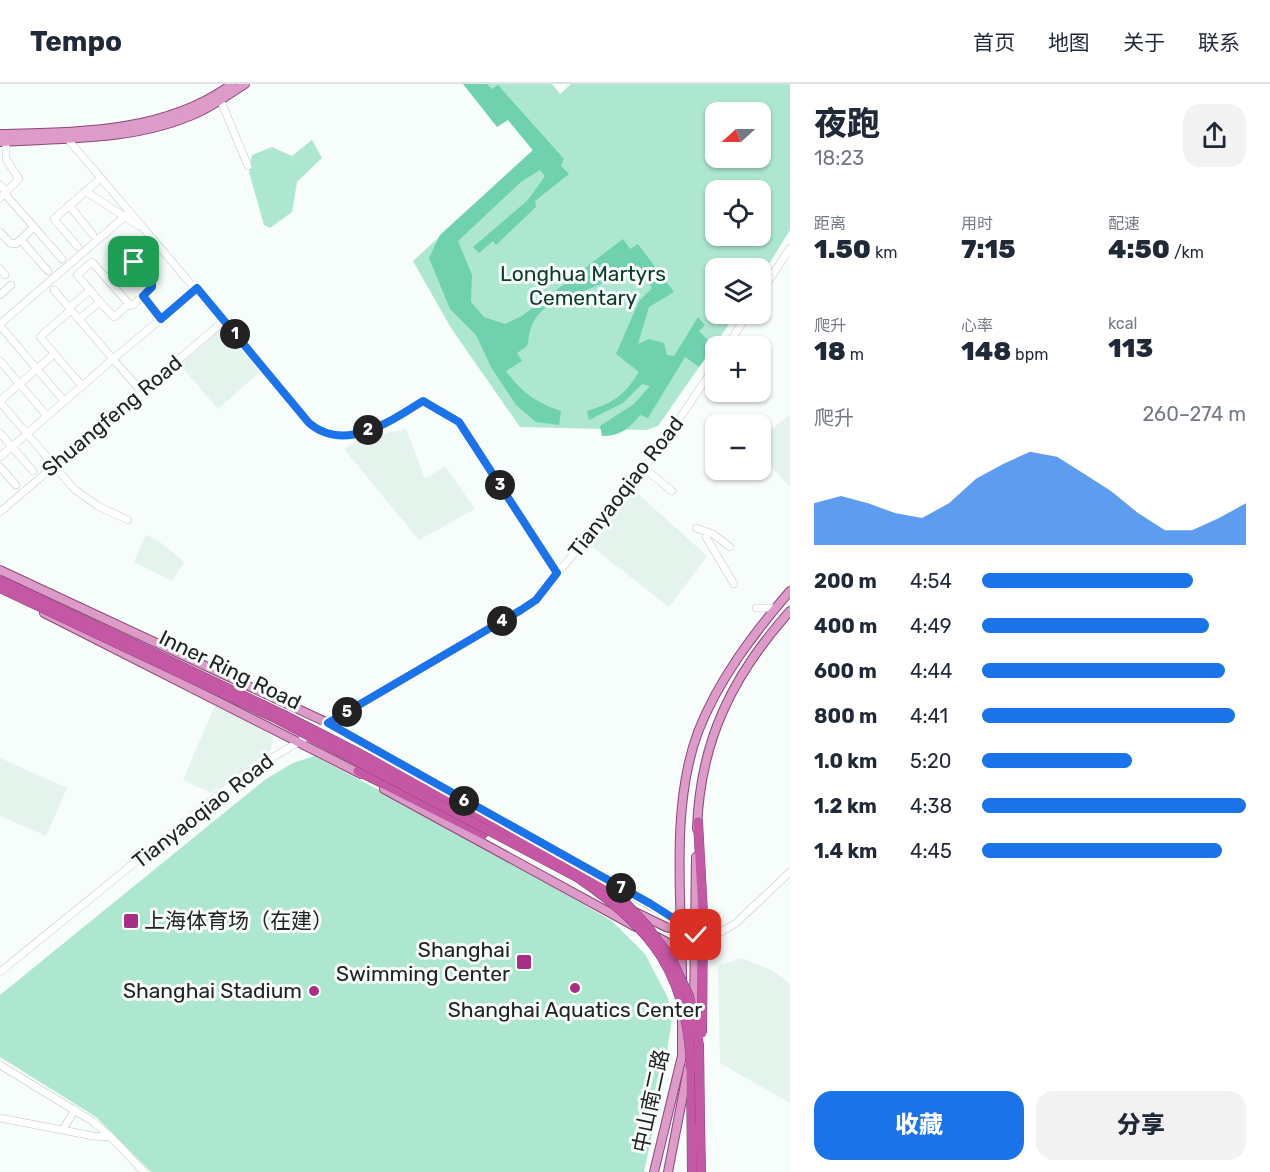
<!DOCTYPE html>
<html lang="zh">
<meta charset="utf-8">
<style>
:root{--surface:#fff;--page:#f2f2f3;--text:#1f2937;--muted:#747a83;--line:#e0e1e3;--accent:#1a73e8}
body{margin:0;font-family:Rubik,"Noto Sans SC",sans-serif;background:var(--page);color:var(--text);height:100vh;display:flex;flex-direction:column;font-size:22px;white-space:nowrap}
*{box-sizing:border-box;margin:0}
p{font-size:20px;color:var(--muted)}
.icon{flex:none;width:33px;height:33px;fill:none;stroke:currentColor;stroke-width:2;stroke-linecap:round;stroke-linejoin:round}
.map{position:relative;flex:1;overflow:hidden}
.drawer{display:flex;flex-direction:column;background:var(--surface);width:480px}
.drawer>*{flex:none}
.needle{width:39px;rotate:249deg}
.buttons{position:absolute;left:705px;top:18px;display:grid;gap:12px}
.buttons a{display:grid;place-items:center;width:66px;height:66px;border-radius:12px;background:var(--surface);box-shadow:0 2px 4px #0004;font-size:30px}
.pin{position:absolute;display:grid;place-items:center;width:51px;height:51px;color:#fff;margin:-26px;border-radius:12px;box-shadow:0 3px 9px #0006}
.km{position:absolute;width:30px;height:30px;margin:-15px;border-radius:50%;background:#222;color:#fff;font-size:16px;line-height:30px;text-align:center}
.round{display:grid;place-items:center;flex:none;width:63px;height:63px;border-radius:18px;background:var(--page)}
.headline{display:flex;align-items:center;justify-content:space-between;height:102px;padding:0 24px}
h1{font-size:33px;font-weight:800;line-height:45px}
.metrics{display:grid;grid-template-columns:repeat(3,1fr);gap:9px;height:102px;padding:6px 24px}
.metrics div{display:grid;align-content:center}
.metrics b{font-size:26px;font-weight:800}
.metrics small{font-size:16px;font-weight:400}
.metrics p{font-size:16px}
.chart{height:168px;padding:12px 24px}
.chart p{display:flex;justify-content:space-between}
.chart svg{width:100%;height:108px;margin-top:6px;fill:var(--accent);opacity:.7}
.button{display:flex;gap:12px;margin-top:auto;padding:12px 24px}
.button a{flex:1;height:69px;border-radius:18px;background:var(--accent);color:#fff;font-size:24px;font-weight:800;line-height:69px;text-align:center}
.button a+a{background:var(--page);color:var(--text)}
ul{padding:0 24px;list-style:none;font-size:20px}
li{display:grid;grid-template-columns:96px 72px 1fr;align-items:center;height:45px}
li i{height:15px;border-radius:8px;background:var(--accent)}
header{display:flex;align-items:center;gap:36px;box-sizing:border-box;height:84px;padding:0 30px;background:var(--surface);border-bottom:2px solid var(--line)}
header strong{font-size:28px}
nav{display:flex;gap:33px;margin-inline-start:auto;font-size:21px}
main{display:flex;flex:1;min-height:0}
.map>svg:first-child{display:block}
.built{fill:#e5f3ed}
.green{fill:#ade7d0;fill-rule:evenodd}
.forest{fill:#70d1af}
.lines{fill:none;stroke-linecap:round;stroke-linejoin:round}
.minor-casing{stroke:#c0c6c3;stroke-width:8}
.major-casing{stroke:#8c4576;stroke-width:10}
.highway-casing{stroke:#8c4576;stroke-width:10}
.minor{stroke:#fff;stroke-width:7}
.major{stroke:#dc9bc8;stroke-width:8}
.highway{stroke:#c558a4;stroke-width:9}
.highway-bridge-casing{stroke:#8c4576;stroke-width:10;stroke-linecap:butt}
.highway-bridge{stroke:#c558a4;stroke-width:9}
.route-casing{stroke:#fff;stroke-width:12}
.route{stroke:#1a73e8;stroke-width:8}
.poi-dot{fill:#a72f86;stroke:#f7fdfa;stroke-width:2}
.labels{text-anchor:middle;stroke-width:6;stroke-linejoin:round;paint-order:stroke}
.park-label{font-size:21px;fill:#0e3a2c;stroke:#f7fdfa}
.street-label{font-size:21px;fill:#212322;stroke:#f7fdfa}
.poi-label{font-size:21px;fill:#212322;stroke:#f7fdfa;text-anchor:end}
</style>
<header>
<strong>Tempo</strong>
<nav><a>首页</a><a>地图</a><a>关于</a><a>联系</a></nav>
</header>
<main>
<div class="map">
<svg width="790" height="1088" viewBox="0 0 790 1088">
<rect width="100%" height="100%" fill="#f7fdfa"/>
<!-- built -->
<g class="built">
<polygon points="223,242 261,287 218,325 180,281"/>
<polygon points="790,331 790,403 771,383 761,363 760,354"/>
<polygon points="406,345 425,395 445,382 475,425 419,456 344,365 360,355"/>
<polygon points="635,407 707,472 669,523 591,462"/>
<polygon points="146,451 160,458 184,478 172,497 134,478"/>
<polygon points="215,621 259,643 272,652 271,666 211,709 183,696"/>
<polygon points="0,674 67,704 46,752 0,732"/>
<polygon points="741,874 772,886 790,900 790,1019 720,979 718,882"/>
</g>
<!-- green -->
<g class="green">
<path d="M479,0H552L560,10L571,0H790V146L761,193L760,184H716V230H736L658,342L646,346L520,343L451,244L413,177L533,67ZM716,28H760V74H716ZM716,106H760V152H716Z"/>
<polygon points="312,56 322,74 297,98 292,128 270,144 264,141 249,88 252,71 272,63 292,72"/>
<polygon points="314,672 450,743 612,837 645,870 668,914 672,935 659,1018 644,1088 151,1088 96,1033 0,973 0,911 266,695 293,679"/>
</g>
<!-- forest -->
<path class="forest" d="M463,0H487L492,5L498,1L564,75L561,82L569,90L535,117L536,123L496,161L493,157L479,169L473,163L528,116L545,92L540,86L521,98L458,157L472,191L471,218L484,233L505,240L522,232L623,155L630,165L638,160L674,208L649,223L638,260L649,255L664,259L667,271L674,272L698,233L705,241L699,247L714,262L699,283L685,273L648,334L640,331C629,345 620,352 602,352L600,342L634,320L650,302L642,300L623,319L589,336L587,327C613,319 624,312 639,288L616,270L639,217L652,204L638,181C624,185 614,194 601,200C580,210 543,216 533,239C529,246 529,255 527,262L517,269L522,277L506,287C521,308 537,319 561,327L559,341L536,338L516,321L491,283L476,251L450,225L429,174L440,151L533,66L508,36L497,43Z"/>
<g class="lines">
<defs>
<g id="minor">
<polyline points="220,15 248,82"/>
<path d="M66,53L309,339C344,369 390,338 423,317L459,338L557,489"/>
<polyline points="0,101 3,104"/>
<polyline points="85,107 139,142"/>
<polyline points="0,114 19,95 6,75 6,58"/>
<polyline points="69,121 93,151"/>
<polyline points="34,143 62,175"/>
<polyline points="0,148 10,159 16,160 34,143 5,110"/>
<polyline points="21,156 48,187"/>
<polyline points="115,157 153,201 133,221 128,222"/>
<polyline points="78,163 54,135 101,94"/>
<polyline points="0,185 5,191"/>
<polyline points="107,194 130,174"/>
<polyline points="111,199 134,179"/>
<polyline points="54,206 71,226"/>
<polyline points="90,206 77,191 92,178 129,220 114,233 100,218"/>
<polyline points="760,210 790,164"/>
<polyline points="0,211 11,201"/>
<polyline points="143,212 161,235"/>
<polyline points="69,224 90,206 100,218 79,235"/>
<polyline points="0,240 130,128"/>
<polyline points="3,245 64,317"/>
<polyline points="727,262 748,230"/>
<polyline points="0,277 47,332"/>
<polyline points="82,302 40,253 71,226 113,275 197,205"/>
<polyline points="0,317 54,270"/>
<polyline points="0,318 74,405 98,422 128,436"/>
<polyline points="0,349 33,387"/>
<polyline points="0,373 113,275 141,307"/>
<polyline points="0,383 16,401"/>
<polyline points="644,384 672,407"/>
<polyline points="0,428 225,236"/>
<polyline points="696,444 713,450 730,463"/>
<polyline points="706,453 734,500"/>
<polyline points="756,524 775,524"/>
<polyline points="698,851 721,848 736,839 790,788"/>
<polyline points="0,888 240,693 536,516 655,370 716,281"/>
<polyline points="0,981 92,1037 111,1053 144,1088"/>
<polyline points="0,1034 93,1052 111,1053"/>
<polyline points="63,1045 75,1026"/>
</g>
<g id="major">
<path d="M0,50C78,48 166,49 232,0"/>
<path d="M0,58C66,54 135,57 197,29C213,22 229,10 245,0"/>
<polyline points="0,486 328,639 519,747"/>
<polyline points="44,529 361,690"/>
<polyline points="384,705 636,843"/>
<path d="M697,745C700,657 732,592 790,527"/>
<polyline points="580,781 673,834 682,847"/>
<polyline points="635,828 666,843 684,847"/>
<polyline points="653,851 682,866"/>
<path d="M682,897C682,818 670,723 698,648C718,596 754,549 790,507"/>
<polyline points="694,925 696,773"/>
<polyline points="654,1088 682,972 682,934"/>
<polyline points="668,1088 688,985"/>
</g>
<g id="highway">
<polyline points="358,687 483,750"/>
<polyline points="698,738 703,829"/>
<polyline points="691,984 692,1088"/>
<polyline points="700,1039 701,1088"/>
</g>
</defs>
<!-- minor casing -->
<use href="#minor" class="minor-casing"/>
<!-- major casing -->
<use href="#major" class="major-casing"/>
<!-- highway casing -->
<use href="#highway" class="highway-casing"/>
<!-- minor -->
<use href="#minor" class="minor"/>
<!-- major -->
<use href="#major" class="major"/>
<!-- highway -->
<use href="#highway" class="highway"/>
<defs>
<g id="highway-bridge">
<polyline points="0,496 284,631 468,725 581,786 622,815 647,842 671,874 689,912 699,961 700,1039"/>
<path d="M0,504L277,635L577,793C653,844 688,891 691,984"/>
<polyline points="702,949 703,829"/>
</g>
</defs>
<!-- highway-bridge casing -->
<use href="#highway-bridge" class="highway-bridge-casing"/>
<!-- highway-bridge -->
<use href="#highway-bridge" class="highway-bridge"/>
</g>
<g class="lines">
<defs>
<path id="route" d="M134,178L152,200V203L143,212L161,235L197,204L309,339C344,369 390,338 423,317L459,338L557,489L536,516L521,526L328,639L651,820L673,834L682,847L696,851"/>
</defs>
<!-- route casing -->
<use href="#route" class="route-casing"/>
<!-- route -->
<use href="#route" class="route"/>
</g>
<!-- markers -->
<g class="poi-dot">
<rect x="123" y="829" width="16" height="16" rx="3"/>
<rect x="516" y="870" width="16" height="16" rx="3"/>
<circle cx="575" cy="904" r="6"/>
<circle cx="314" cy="907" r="6"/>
</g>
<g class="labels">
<!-- park labels -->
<g class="park-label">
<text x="583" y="197">Longhua Martyrs<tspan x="583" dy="24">Cementary</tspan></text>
</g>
<!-- street labels -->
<g class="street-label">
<text transform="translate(112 332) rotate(-40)" y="7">Shuangfeng Road</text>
<text transform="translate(626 403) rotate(-52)" y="7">Tianyaoqiao Road</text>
<text transform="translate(230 586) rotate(26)" y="7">Inner Ring Road</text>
<text transform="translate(203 727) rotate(-38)" y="7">Tianyaoqiao Road</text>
<text transform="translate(651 1017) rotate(-78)" y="7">中山南二路</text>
</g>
<!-- poi labels -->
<g class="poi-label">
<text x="144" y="844" text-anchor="start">上海体育场（在建）</text>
<text x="510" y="873">Shanghai<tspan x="510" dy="24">Swimming Center</tspan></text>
<text x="302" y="914">Shanghai Stadium</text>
<text x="575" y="933" text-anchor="middle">Shanghai Aquatics Center</text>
</g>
</g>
</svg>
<div class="buttons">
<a><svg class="needle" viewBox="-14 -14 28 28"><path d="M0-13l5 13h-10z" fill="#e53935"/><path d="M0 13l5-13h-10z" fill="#747a83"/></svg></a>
<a><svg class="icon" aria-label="locate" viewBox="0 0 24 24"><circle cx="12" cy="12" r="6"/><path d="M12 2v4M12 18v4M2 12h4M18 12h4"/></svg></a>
<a><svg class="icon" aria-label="layers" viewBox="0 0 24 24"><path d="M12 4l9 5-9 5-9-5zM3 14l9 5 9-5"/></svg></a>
<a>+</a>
<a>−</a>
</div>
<div class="pin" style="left:134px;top:178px;background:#1e9e55"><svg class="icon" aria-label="arrive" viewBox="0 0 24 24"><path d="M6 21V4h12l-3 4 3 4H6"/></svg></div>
<div class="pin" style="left:696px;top:851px;background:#d93025"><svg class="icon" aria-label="check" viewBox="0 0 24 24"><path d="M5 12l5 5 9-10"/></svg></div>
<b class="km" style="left:235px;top:250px">1</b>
<b class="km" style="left:368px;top:346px">2</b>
<b class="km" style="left:500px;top:401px">3</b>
<b class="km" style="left:502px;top:537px">4</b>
<b class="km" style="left:347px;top:628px">5</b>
<b class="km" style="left:464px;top:717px">6</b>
<b class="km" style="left:621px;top:804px">7</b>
</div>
<section class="drawer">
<div class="headline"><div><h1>夜跑</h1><p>18:23</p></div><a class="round"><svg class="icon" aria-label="share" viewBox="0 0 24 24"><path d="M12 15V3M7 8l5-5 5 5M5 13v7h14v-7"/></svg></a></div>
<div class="metrics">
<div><p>距离</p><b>1.50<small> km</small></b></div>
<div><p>用时</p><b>7:15</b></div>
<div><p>配速</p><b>4:50<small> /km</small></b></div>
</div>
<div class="metrics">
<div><p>爬升</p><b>18<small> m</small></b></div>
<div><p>心率</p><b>148<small> bpm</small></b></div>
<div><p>kcal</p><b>113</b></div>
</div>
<div class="chart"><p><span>爬升</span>260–274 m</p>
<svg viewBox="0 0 160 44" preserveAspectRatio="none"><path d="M0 44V27L10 24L20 27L30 31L40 33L50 27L60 17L70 11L80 6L90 8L100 15L110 22L120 31L130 38L140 38L150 33L160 27V44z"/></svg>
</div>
<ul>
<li><b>200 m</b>4:54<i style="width:80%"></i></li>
<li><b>400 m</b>4:49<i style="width:86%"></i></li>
<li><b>600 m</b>4:44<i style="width:92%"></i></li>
<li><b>800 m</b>4:41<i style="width:96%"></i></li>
<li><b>1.0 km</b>5:20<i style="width:57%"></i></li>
<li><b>1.2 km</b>4:38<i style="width:100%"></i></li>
<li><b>1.4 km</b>4:45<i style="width:91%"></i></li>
</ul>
<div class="button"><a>收藏</a><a>分享</a></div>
</section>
</main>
